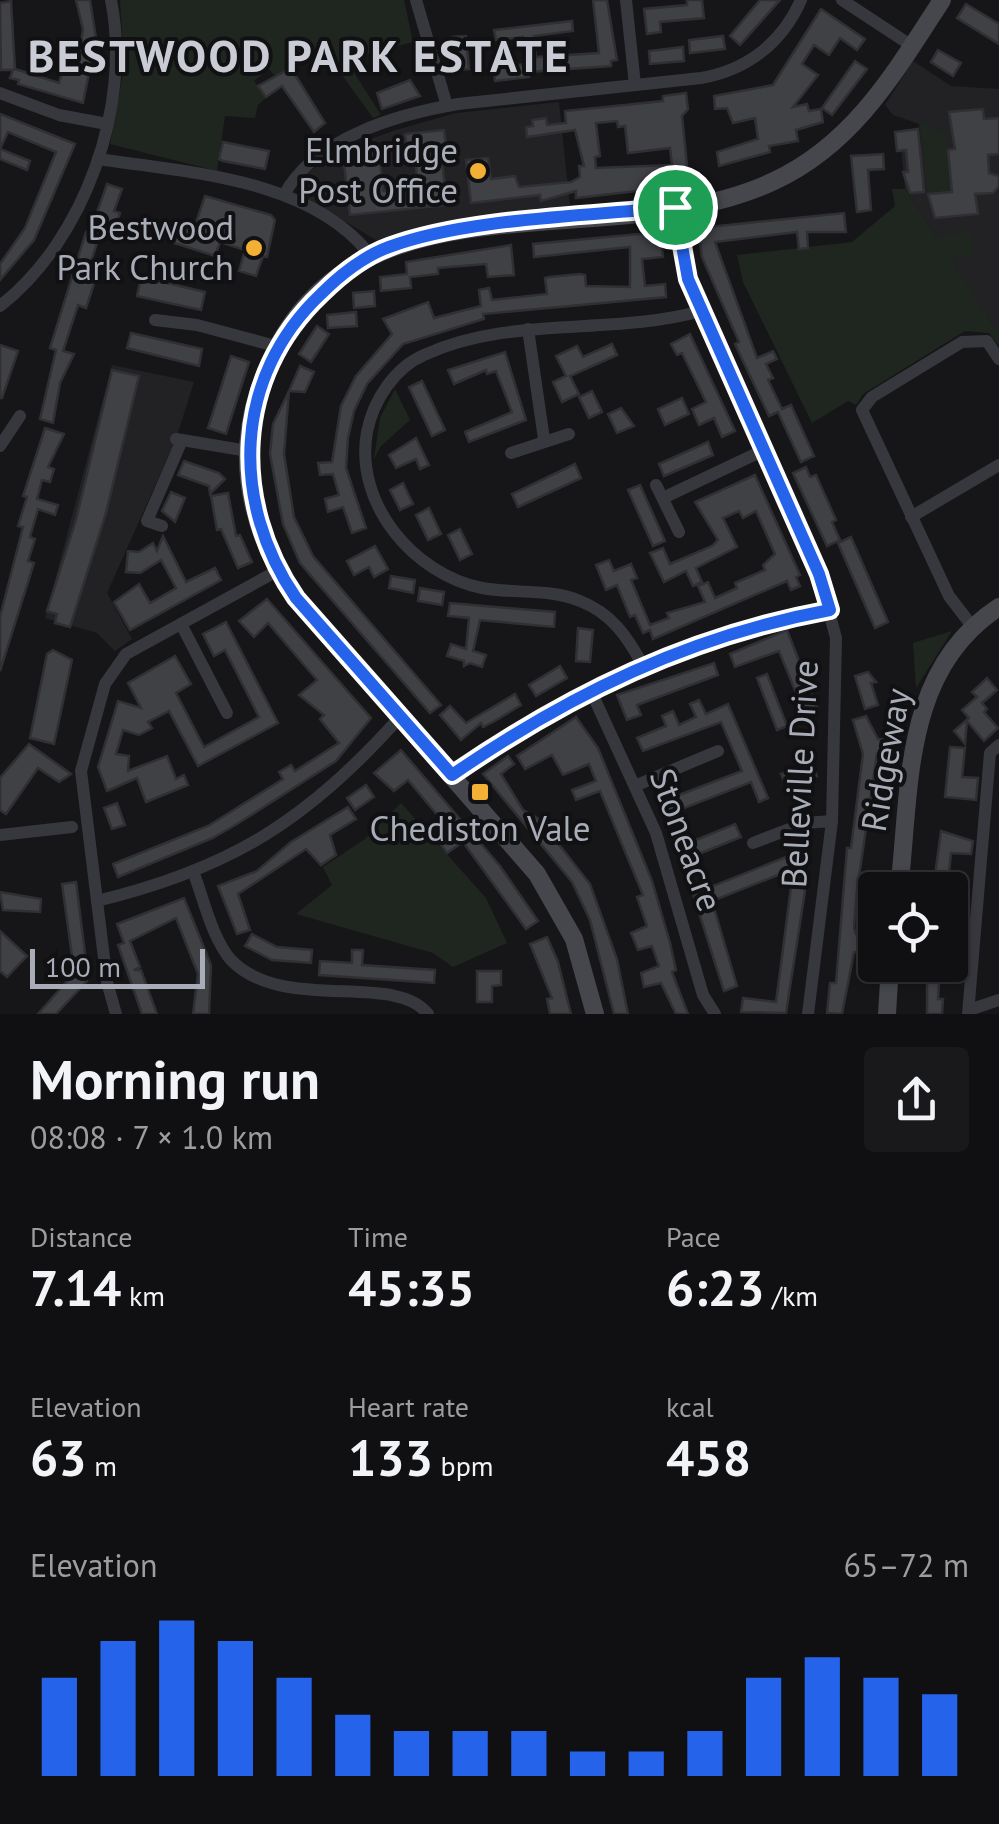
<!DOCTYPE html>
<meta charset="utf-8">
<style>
:root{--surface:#101012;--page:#19191b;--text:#f1f3f6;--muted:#9c9d9f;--line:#303032;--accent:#2563eb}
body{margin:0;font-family:"PT Sans",sans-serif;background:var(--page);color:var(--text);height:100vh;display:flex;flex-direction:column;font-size:38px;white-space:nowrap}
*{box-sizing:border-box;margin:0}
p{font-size:32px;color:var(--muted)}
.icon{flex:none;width:55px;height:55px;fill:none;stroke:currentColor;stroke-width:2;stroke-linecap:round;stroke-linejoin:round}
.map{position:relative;height:1014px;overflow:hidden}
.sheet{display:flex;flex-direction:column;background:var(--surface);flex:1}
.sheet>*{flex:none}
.fabs{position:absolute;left:858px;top:872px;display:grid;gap:20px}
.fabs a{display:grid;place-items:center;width:110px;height:110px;border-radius:10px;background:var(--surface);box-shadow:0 2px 8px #0004,0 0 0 2px var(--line);font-size:50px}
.scale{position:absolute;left:30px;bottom:25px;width:175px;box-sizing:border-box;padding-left:10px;border:5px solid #a8adb8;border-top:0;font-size:28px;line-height:35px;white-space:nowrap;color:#a8adb8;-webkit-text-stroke:8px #111113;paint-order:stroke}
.pin{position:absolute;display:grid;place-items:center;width:85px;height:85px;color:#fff;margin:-42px;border:5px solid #fff;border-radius:50%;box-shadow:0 2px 10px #0007}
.round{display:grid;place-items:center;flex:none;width:105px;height:105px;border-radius:10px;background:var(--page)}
.head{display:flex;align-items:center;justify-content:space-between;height:170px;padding:0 30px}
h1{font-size:55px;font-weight:700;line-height:75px}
.figures{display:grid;grid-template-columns:repeat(3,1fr);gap:15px;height:170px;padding:10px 30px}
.figures div{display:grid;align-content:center}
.figures b{font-size:50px;font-weight:700}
.figures small{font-size:28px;font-weight:400}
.figures p{font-size:28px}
.chart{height:280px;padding:20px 30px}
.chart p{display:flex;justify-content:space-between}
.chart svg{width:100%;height:180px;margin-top:10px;stroke:var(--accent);stroke-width:6}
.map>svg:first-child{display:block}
.built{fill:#222225}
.green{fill:#1e261f}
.building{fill:#404145;stroke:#303034;stroke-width:2.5;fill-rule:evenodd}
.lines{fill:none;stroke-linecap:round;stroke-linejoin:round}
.street{stroke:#37383d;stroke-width:12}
.secondary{stroke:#45474d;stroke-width:18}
.route-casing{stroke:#fff;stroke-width:20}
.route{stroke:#2563eb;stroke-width:12}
.poi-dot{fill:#f2b134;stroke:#111113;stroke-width:4}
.labels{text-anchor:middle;stroke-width:8;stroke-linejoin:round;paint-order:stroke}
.poi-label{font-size:35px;fill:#a8adb8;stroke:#111113;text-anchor:end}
.street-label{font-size:35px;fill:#a8adb8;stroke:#111113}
.district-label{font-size:45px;font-weight:bold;letter-spacing:2.5px;fill:#c9ccd4;stroke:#111113}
</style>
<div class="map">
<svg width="999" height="1014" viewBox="0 0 999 1014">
<rect width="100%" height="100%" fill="#161618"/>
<!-- built -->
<g class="built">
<polygon points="913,61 951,86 999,89 999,334 905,189 901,148 921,146 919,124 893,115 885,105"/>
<polygon points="559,102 570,207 433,226 381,243 298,193 299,179 340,150 396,130 456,113"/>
<polygon points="112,365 194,382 176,439 107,593 132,639 115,651 97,633 45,618"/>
</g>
<!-- green -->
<g class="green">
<polygon points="120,0 404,0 413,42 346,60 381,115 373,118 321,46 276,77 269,69 254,81 266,98 258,105 255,118 225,116 217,171 110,144 124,68"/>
<polygon points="920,120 946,135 952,192 928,194"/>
<polygon points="892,189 905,189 935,235 971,232 973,256 951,259 999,334 999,346 989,333 965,331 863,394 856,405 848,401 812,423 743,282 737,255 852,242 895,206"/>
<polygon points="395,389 410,420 381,446 374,459 380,418"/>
<polygon points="952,631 916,688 913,643"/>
<polygon points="401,803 486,898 507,943 453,967 433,953 296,914 332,885 323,867 365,839"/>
</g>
<!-- building -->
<g class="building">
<polygon points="76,0 90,0 96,38 83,103 18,84 19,80 10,78 13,70 1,70 0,3 11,1 15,69 59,83 63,69 77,72 83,29"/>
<polygon points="593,0 607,0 617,60 611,61 611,66 528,72 529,77 495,81 494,68 526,64 523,37 496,40 494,30 572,21 573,31 534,36 536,57 599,53"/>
<polygon points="687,0 702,0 704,18 660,22 661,32 647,34 644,9 687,5"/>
<polygon points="760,0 780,0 740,45 730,36"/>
<polygon points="966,4 999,24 999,44 957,18"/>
<polygon points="821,9 865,39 857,50 840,38 829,55 814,45 802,64 818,75 793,107 807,104 809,111 821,109 823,122 796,130 798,141 769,146 770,152 719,166 717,152 758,139 755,118 733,123 727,108 715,109 714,96 773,85"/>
<polygon points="466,36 469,69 455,70 452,37"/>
<polygon points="723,36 725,49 690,53 689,40"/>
<polygon points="683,47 684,61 650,64 649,51"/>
<polygon points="938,50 961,63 953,76 931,62"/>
<polygon points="855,61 867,69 832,115 822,108"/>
<polygon points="291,68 325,123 314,132 282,86 266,97 258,86"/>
<polygon points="410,80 420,96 382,109 377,93"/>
<path d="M686,93L688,109L682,116L689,185L576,198V191L541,201L540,195L471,203L466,160L488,158L491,179L515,176L519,187L571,182L580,177L579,166H584L575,130L527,137L526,127L533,126L532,120L546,118L547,125L566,123L565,111L663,101V96ZM617,121L618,127L625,126L628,153L670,148L672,165L596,168L595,157L600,156L596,123Z"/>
<polygon points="983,109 984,119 999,118 999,154 988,155 989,173 999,176 999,186 993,193 975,194 978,214 935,218 928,194 952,192 948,150 955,149 949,112"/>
<polygon points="0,114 75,144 34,240 0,280 0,264 25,228 56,152 8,132 0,149 30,161 27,170 0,159"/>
<polygon points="918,129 924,192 910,193 903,172 908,172 906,150 897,151 895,132"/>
<polygon points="444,130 446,145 440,145 447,205 350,215 343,155 379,151 383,191 418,187 414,148 407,149 405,134"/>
<polygon points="223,142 269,151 265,169 223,161 219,159"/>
<polygon points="883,154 884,169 868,170 871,210 857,212 851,156"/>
<polygon points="107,184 122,189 114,211 120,213 114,232 102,227 90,265 87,278 95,281 86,308 78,305 63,351 74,354 60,383 53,423 40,419 56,350 50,348 86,232 92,227"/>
<polygon points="205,196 271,215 275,220 267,257 263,256 256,276 239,271 245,250 220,242 215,256 174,243 180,225 194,229"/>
<polygon points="844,213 846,232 807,232 808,248 799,249 797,232 715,242 757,358 773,351 777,359 766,364 773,378 768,380 782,409 791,405 814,456 801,462 778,412 769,416 735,344 739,342 702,257 698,228"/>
<polygon points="660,232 663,257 642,259 645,286 665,284 666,297 483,314 484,319 403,344 367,384 354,411 348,438 346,468 366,528 352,533 343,507 328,512 325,499 339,495 333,474 320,475 318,463 332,462 341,406 356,376 392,334 383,319 428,302 434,318 481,306 479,290 489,288 492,300 547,294 545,278 549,277 580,274 585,275 586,286 630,287 630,247 534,257 533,244"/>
<polygon points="511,245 514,275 488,277 486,264 438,268 438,274 410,277 411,288 381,291 380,277 407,274 406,262"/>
<polygon points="141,277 205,292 201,310 137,296"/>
<polygon points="374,291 375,306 354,308 353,293"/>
<polygon points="356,312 357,326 328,328 327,315"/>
<polygon points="317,326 329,334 311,362 299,354"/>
<polygon points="131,333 202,349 199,366 127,348"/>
<polygon points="690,334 735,431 722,437 714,418 699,425 692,409 706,402 682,353 677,355 671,344"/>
<polygon points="612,344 617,355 570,376 579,394 562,402 553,382 566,376 556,356 577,346 583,357"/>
<polygon points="0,345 18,351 2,398 0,398"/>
<polygon points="505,352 526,420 469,442 465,432 512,412 496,371 487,374 486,370 454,384 448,370"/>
<polygon points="231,356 249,362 226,434 208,428"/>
<polygon points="300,366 314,372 305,392 289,391"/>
<polygon points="112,370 139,376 106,513 70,627 55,623 57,614 47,611 76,520"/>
<polygon points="422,381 445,430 432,436 409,387"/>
<polygon points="289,391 284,454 294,517 313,556 441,705 430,713 300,563 283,524 270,454 273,424"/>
<polygon points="592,391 602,412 589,418 579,397"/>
<polygon points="682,398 689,414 665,425 658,409"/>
<polygon points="621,408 634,426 617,433 608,414"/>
<polygon points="45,428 64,434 48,467 54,469 50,482 42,480 37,499 58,505 55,515 38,509 30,537 35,539 28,561 34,563 0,671 0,617 23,527 18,526 27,497 23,496"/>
<polygon points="416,438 429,465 420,469 416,459 396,468 389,455"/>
<polygon points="708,442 713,455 664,476 659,464"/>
<polygon points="184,461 219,473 225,479 210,494 209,486 178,475"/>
<polygon points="575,464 581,478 518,507 512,494"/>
<polygon points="806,467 810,477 816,475 836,520 832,522 840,540 827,546 793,473"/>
<polygon points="755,475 800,575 796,577 800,586 791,590 787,581 653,639 650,630 643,633 635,615 630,617 617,585 606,590 596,565 609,560 614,571 631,564 637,578 631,580 650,625 669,618 667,613 705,602 698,586 708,582 715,598 737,588 735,583 765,570 763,565 775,554 756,511 743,518 739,511 723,518 737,547 696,568 702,582 693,586 686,571 664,582 650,553 663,548 670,564 712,546 718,540 695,502"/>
<polygon points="403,483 413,504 400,510 390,490"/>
<polygon points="640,485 665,541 653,546 628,490"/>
<polygon points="171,492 185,498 175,522 162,511"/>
<polygon points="228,493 236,536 240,535 252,562 238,568 221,529 217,530 211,496"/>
<polygon points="429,508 441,534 428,540 416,515"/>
<polygon points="460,529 472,554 460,560 448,535"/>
<polygon points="163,536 186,582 215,568 221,580 130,630 114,602 139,584 150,603 176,588 161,560 140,573 126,572 128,551 139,552 153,543 157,551"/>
<polygon points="851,537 888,622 875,628 838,543"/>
<polygon points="375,546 388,569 374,577 369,567 354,575 347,561"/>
<polygon points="391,576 415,580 413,593 389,588"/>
<polygon points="420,588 444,592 442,605 418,601"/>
<polygon points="267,599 371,718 336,761 237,824 213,838 118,877 113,864 208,826 283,779 279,772 291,765 295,771 339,743 320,719 324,715 299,695 317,680 268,623 254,637 239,621"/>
<polygon points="450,603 555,612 554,627 480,620 473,651 486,655 482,667 470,663 464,666 464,661 447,656 451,644 466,649 469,618 448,616"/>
<polygon points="226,622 278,723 198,766 169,711 148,722 152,728 139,735 123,730 116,754 129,756 128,771 167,756 176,779 184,775 188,785 146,802 137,778 107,791 98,767 118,701 141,708 128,683 175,656 191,684 176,693 204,747 259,717 225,650 214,656 203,634"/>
<polygon points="578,628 593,630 590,662 576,661"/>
<polygon points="787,630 818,710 805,715 779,651 735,667 730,654"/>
<polygon points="53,650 72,660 54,744 30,738 47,654"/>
<polygon points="714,663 718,675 637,705 641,715 627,720 617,695"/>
<polygon points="560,666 567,678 536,696 529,685"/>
<polygon points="868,672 876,682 871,683 878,705 865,709 855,676"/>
<polygon points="767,674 787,726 777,730 757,678"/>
<polygon points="987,678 997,690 982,703 987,709 984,712 998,728 984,741 967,721 965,744 954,731 969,718 962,710 977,697 972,692"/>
<polygon points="515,694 521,705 493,722 483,727 481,723 461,740 440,715 450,706 466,723"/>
<polygon points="699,700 706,714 728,704 768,798 759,802 751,782 669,814 663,801 742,771 721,722 643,751 637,738 666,726 662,716 673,711 679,725 696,717 690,704"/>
<polygon points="866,716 878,739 893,740 892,756 877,754 857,890 854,928 856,934 875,936 875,953 854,952 842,1014 827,1013 830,983 836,983 847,848 851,848 863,754 853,720"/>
<polygon points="576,717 598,748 652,881 670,943 676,970 672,972 688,1014 676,1014 661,983 644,987 641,973 659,966 652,946 638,950 631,933 647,926 637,897 643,895 600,791 576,800 572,790 596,781 589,764 563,775 552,755 525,769 517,756"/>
<polygon points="29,744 71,774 59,782 38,768 6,814 0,810 0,778"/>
<polygon points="950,747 965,748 962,777 978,778 976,800 945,797"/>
<polygon points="401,750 500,866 538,921 526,929 463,842 447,853 441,845 454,835 408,780 394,791 374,773"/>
<polygon points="806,750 817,776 787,788 781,774 802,766 797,754"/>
<polygon points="508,756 514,764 501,774 523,810 539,819 590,884 617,959 628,1014 614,1014 590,920 572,882 483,774"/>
<polygon points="366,785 374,797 355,810 347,798"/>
<polygon points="117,803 125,825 112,829 104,808"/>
<polygon points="348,807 356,819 330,835 336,855 321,865 306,849 238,894 250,930 237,934 218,886 257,871 291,842"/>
<polygon points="735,824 741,837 681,861 676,848"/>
<polygon points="941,831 973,841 971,854 951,853 947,890 933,890"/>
<polygon points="791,855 805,891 786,1013 741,1012 743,998 776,1002 792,880 787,882 783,873 712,901 737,986 724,991 693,894"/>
<polygon points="76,882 86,961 73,963 62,884"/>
<polygon points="0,892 41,899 40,912 3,910"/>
<polygon points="184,898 211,965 209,1014 193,1014 198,974 176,918 130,941 140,967 134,970 141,970 157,1014 142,1014 118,945 124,943 117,924"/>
<polygon points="0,931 27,956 7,977 0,971"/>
<polygon points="252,934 277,947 312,950 311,963 272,960 245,946"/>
<polygon points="547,937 558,962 571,1014 550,1014 547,999 552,998 530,944"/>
<polygon points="352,950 363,950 362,965 435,970 434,983 319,975 320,961 352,963"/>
<polygon points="927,965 940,965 938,999 943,999 942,1014 927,1014"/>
<polygon points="76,971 87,981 56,1014 38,1014"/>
<polygon points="477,971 501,971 501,985 492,986 492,1002 477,1002"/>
</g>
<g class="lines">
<!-- street -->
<g class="street">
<polyline points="416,0 447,106"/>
<polyline points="626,0 635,85"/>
<polyline points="842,0 912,46"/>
<polyline points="0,93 59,115 107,124"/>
<path d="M98,159C185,172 311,178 370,255"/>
<path d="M284,195C314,138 398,114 458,104L701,78C747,70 782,43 801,0"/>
<polyline points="675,207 688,279 819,574 836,638 832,821 808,1014"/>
<path d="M0,306C85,240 132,105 111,0"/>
<polyline points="155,320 197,325 279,347"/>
<polyline points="528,329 544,439"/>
<polyline points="176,439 248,451"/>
<polyline points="0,446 20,416"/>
<polyline points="511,453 569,434"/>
<polyline points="656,485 679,532"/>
<polyline points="663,498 764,450"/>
<polyline points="911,517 999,465"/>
<polyline points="162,526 147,521 182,440"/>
<polyline points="181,624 227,713"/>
<polyline points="972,626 949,596 862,410 872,397 962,342 987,341 999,359"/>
<path d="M642,664C627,636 611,613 580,601C549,588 514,594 482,588C413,574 354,503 367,432C373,401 394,368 424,355C511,315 611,336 701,311"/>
<polyline points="590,689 656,833 703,995 715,1014"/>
<path d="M452,775C568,693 689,636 830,611"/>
<polyline points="637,785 718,751"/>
<polyline points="0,835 72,827"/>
<polyline points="753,843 805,823 832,821"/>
<path d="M194,874C204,900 212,938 231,960C283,1014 395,971 428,1014"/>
<path d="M97,901C233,868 307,820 400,717"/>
<polyline points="969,1010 999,1000"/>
<polyline points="116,1014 107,982 81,771 105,684 126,654 277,571"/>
<polyline points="968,1014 990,753 999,745"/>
</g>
<!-- secondary -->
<g class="secondary">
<path d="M899,890C911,787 902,670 999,607"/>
<path d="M595,1014L574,939L537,874L296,598C255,539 235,469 257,397C332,152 600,263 774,181C854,144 896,71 942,0"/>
<polyline points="887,1014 890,965"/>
</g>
</g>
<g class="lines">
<defs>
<path id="route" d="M675,207L688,279L819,574L830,610C689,636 570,694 452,775L296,598C230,502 233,377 321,294C341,274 362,257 389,247C466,218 591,216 675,207Z"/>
</defs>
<!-- route casing -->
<use href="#route" class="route-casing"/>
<!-- route -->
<use href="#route" class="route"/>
</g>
<!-- markers -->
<g class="poi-dot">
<circle cx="478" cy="171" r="10"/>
<circle cx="254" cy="248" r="10"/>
<rect x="470" y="782" width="20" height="20" rx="5"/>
</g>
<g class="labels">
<!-- poi labels -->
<g class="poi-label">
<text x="458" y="163">Elmbridge<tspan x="458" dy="40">Post Office</tspan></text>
<text x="234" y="240">Bestwood<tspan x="234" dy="40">Park Church</tspan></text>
<text x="480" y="841" text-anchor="middle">Chediston Vale</text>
</g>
<!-- street labels -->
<g class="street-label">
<text transform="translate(886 760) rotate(-80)" y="12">Ridgeway</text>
<text transform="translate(800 774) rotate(-87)" y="12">Belleville Drive</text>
<text transform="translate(686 840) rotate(70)" y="12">Stoneacre</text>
</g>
<!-- district labels -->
<g class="district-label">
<text x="299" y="72">BESTWOOD PARK ESTATE</text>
</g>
</g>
</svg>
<div class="fabs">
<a><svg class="icon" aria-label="locate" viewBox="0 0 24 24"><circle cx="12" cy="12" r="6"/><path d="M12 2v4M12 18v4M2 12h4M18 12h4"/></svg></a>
</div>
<div class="scale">100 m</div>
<div class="pin" style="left:675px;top:207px;background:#1e9e55"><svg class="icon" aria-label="arrive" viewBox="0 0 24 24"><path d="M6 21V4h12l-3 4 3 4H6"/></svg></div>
</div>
<section class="sheet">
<div class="head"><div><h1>Morning run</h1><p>08:08 · 7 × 1.0 km</p></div><a class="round"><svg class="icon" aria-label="share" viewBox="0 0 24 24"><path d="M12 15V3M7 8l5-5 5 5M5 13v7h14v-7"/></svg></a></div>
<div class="figures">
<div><p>Distance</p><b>7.14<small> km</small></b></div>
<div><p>Time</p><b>45:35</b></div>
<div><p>Pace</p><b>6:23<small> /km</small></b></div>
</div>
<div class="figures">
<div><p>Elevation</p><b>63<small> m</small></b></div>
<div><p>Heart rate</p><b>133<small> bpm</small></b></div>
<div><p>kcal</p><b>458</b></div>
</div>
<div class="chart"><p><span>Elevation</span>65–72 m</p>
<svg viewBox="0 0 160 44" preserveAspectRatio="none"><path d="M5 44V20M15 44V11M25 44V6M35 44V11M45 44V20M55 44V29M65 44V33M75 44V33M85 44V33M95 44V38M105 44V38M115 44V33M125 44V20M135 44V15M145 44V20M155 44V24"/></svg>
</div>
</section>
